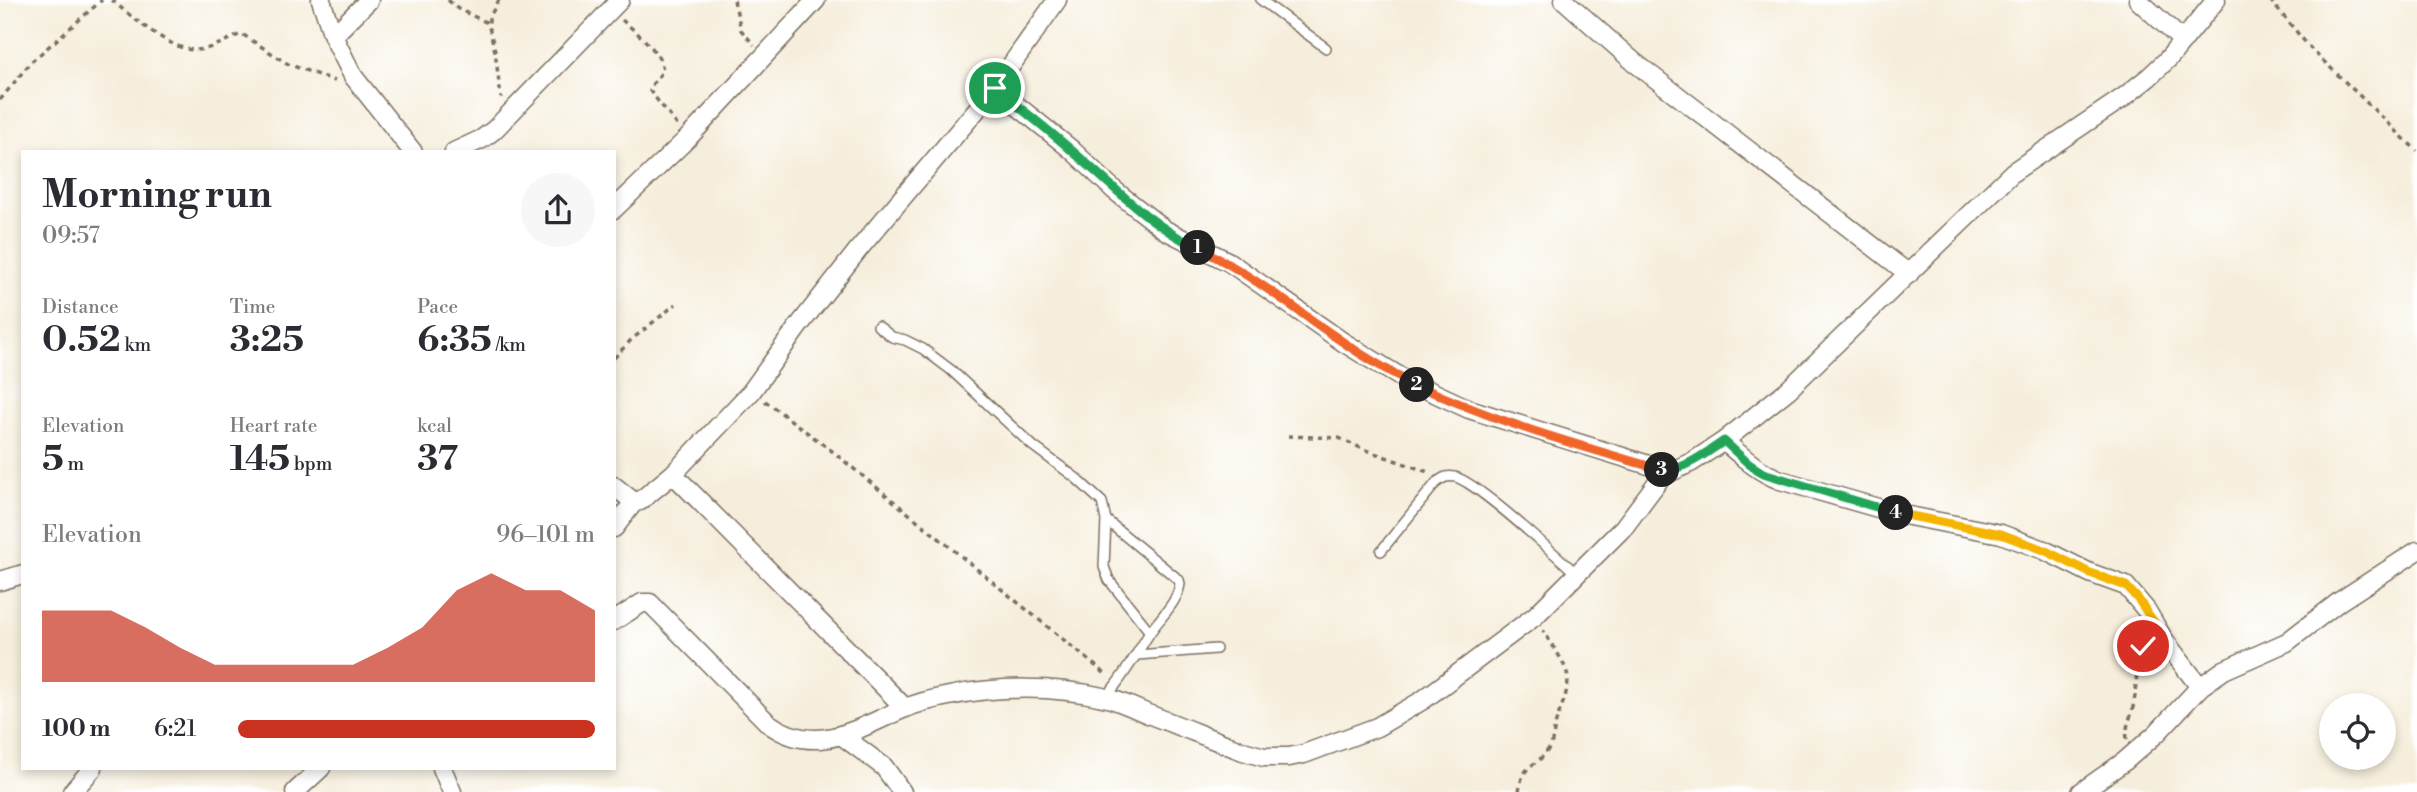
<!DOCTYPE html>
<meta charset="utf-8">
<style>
:root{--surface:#fff;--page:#f7f7f7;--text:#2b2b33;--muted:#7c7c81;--accent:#c8321e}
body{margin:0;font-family:"Libre Bodoni",serif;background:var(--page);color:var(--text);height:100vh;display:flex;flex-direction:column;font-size:26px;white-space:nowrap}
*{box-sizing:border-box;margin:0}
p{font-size:23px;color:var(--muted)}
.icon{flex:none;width:38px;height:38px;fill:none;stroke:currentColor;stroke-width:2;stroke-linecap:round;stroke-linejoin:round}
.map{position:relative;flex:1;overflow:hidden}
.side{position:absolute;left:21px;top:150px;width:595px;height:620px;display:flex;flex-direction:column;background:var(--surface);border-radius:0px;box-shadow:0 4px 10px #0003}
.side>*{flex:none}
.buttons{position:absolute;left:2319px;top:693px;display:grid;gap:14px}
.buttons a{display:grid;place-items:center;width:77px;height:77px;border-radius:50%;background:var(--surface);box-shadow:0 4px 10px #0003;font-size:35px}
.pin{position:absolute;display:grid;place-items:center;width:60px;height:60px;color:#fff;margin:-30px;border:4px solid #fff;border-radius:50%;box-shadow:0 2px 7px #0007}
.km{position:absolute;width:35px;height:35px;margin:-18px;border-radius:50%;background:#222;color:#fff;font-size:19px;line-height:35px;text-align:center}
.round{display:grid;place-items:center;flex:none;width:74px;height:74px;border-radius:37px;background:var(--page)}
.overview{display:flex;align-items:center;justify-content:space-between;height:119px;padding:0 21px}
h1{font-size:38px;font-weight:700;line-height:52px}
.metrics{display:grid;grid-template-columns:repeat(3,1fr);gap:10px;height:119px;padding:7px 21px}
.metrics div{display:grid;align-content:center}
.metrics b{font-size:35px;font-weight:700}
.metrics small{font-size:19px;font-weight:400}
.metrics p{font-size:19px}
.chart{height:196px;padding:14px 21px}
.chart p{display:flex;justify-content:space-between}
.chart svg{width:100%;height:126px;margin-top:7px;fill:var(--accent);opacity:.7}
ul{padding:0 21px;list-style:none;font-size:23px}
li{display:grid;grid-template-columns:112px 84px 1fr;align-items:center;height:52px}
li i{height:18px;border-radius:9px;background:var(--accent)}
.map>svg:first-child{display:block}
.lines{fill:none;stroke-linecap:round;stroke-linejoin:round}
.lane-casing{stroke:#7c6f60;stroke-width:12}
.street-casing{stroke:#7c6f60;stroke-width:21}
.path{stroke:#7c6f60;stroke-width:3.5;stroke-dasharray:5 5;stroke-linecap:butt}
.lane{stroke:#fff;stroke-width:9}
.street{stroke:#fff;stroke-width:18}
.split-1-casing{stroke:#fff;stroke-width:14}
.split-2-casing{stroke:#fff;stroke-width:14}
.split-3-casing{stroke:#fff;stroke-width:14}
.split-4-casing{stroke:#fff;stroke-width:14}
.split-5-casing{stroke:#fff;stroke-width:14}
.split-6-casing{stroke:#fff;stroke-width:14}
.split-1{stroke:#22a559;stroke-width:9}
.split-2{stroke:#f0652b;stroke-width:9}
.split-3{stroke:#f0652b;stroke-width:9}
.split-4{stroke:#22a559;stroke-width:9}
.split-5{stroke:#f5b400;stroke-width:9}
.split-6{stroke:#f5b400;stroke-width:9}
</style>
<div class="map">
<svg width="2417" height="792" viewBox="0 0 2417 792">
<rect width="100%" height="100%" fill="#fff"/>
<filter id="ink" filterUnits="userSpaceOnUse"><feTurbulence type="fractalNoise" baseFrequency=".0143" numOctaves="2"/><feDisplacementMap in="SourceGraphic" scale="14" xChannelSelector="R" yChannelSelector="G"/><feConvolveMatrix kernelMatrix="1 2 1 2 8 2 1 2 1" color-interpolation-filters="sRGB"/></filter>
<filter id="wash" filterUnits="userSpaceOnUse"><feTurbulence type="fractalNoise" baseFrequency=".00686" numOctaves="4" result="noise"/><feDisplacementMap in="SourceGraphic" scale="28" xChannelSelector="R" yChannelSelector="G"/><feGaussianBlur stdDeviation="1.57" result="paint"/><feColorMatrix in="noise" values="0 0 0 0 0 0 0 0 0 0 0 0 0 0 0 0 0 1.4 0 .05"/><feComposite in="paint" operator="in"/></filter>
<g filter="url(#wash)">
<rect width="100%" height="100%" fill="#f6eedc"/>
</g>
<g filter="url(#ink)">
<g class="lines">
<defs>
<g id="lane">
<polyline points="1261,0 1326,48"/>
<polyline points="878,326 892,337 905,340 923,349 951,370 1033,446 1076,478 1102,502 1106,520 1104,567 1109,580 1150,632"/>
<path d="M1381,551L1436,483C1442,478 1447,475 1455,477C1477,482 1555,555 1577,574"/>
<polyline points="1137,655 1216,649"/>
<path d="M1106,697C1123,678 1135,656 1149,634C1160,617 1177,604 1180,584L1179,580L1106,520"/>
</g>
<g id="street">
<polyline points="321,0 333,36 353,76 413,152"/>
<polyline points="1564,0 1634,62 1909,274"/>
<polyline points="2138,0 2183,41"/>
<polyline points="333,36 369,0"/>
<polyline points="995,88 1072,150 1114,190 1165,230 1229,262 1343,342 1402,378 1469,409 1668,471"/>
<polyline points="454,152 482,139 494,130 620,0"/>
<polyline points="614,209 688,138 816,0"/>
<path d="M1724,441C1743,457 1757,471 1780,480L1899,514L2001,534L2044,550L2090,573L2126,586L2147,611L2164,640L2200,687"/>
<polyline points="673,474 905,708"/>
<polyline points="614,486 634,502 640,501 673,474 751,392 797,328 858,250 995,88 1057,0"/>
<polyline points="614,528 634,502"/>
<polyline points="0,581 23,574"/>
<path d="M614,621L642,603H650L768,723C815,758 858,728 903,709C917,703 933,699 949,696C998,686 1054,686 1103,697C1118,700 1134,708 1148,714C1180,726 1211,739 1243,751L1264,757H1289L1304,754L1377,727L1423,700L1535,616L1624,527L1662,476L1692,462L1724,441L1789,389L2013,172L2124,97L2149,77L2168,59L2216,0"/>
<polyline points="841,735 884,767 902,792"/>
<polyline points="442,768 452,792"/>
<polyline points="72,792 93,768"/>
<polyline points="295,792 321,768"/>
<polyline points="2081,792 2125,761 2157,733 2200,687 2224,670 2287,642 2340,601 2417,551"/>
</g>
</defs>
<!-- lane casing -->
<use href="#lane" class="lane-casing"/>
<!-- street casing -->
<use href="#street" class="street-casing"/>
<!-- path -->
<g class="path">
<path d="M112,0C130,16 172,51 196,50C213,50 226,39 242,34L288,64L335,81"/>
<polyline points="448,0 458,9 488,23"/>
<polyline points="499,0 489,18 489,27 495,51 501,98"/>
<polyline points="734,0 741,30 754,45"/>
<polyline points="2270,0 2311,49 2417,151"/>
<path d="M622,20C637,33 661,51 663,71L651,86L650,91L678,126"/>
<polyline points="0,100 31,62 102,0"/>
<polyline points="614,358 631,340 676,304"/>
<polyline points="765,401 832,451 1108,676"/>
<polyline points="1288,436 1339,438 1363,449 1431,473"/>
<path d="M2127,739C2125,726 2131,718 2133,707C2138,685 2134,661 2146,641"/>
<path d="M1519,792C1523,760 1536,770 1549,748C1554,740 1553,731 1556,722C1560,709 1568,694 1568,679C1568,666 1550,642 1543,630"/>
</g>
<!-- lane -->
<use href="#lane" class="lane"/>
<!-- street -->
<use href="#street" class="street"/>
</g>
</g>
<g class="lines" filter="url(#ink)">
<defs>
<path id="split-1" d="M995,88C1020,108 1046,128 1070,149C1111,184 1148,224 1198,248"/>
<path id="split-2" d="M1198,248C1276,285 1338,349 1417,385"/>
<path id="split-3" d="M1417,385C1497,423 1578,445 1662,470"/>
<path id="split-4" d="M1662,470C1679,474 1710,450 1724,441L1749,464L1763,473L1896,513"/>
<polyline id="split-5" points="1896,513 2001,534 2044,550 2090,573 2126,586 2138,599"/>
<polyline id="split-6" points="2138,599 2155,624 2143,646"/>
</defs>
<!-- split-1 casing -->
<use href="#split-1" class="split-1-casing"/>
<!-- split-2 casing -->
<use href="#split-2" class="split-2-casing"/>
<!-- split-3 casing -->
<use href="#split-3" class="split-3-casing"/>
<!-- split-4 casing -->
<use href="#split-4" class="split-4-casing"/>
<!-- split-5 casing -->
<use href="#split-5" class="split-5-casing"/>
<!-- split-6 casing -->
<use href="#split-6" class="split-6-casing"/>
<!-- split-1 -->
<use href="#split-1" class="split-1"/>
<!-- split-2 -->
<use href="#split-2" class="split-2"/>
<!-- split-3 -->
<use href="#split-3" class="split-3"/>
<!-- split-4 -->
<use href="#split-4" class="split-4"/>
<!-- split-5 -->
<use href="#split-5" class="split-5"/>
<!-- split-6 -->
<use href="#split-6" class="split-6"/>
</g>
</svg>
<div class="buttons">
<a><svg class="icon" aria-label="locate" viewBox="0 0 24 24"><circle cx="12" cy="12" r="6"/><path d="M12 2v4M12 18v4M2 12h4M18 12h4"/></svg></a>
</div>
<div class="pin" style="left:995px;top:88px;background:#1e9e55"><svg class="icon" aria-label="arrive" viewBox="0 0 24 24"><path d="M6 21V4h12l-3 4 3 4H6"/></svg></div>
<div class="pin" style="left:2143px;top:646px;background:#d93025"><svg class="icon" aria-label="check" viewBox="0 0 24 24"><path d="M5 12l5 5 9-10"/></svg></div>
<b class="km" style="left:1198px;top:248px">1</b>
<b class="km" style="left:1417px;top:385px">2</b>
<b class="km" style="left:1662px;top:470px">3</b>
<b class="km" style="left:1896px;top:513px">4</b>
<section class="side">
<div class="overview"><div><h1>Morning run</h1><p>09:57</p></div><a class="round"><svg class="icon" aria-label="share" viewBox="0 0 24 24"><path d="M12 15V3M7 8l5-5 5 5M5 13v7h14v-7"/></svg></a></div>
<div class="metrics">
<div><p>Distance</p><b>0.52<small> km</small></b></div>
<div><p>Time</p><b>3:25</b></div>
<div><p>Pace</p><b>6:35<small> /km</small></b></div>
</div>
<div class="metrics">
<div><p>Elevation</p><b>5<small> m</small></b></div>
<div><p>Heart rate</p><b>145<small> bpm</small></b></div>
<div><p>kcal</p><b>37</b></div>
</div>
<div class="chart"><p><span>Elevation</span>96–101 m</p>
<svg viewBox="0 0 160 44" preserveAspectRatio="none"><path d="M0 44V19L10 19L20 19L30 25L40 32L50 38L60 38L70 38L80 38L90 38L100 32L110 25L120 12L130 6L140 12L150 12L160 19V44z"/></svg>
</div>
<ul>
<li><b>100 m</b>6:21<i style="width:100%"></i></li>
</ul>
</section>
</div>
